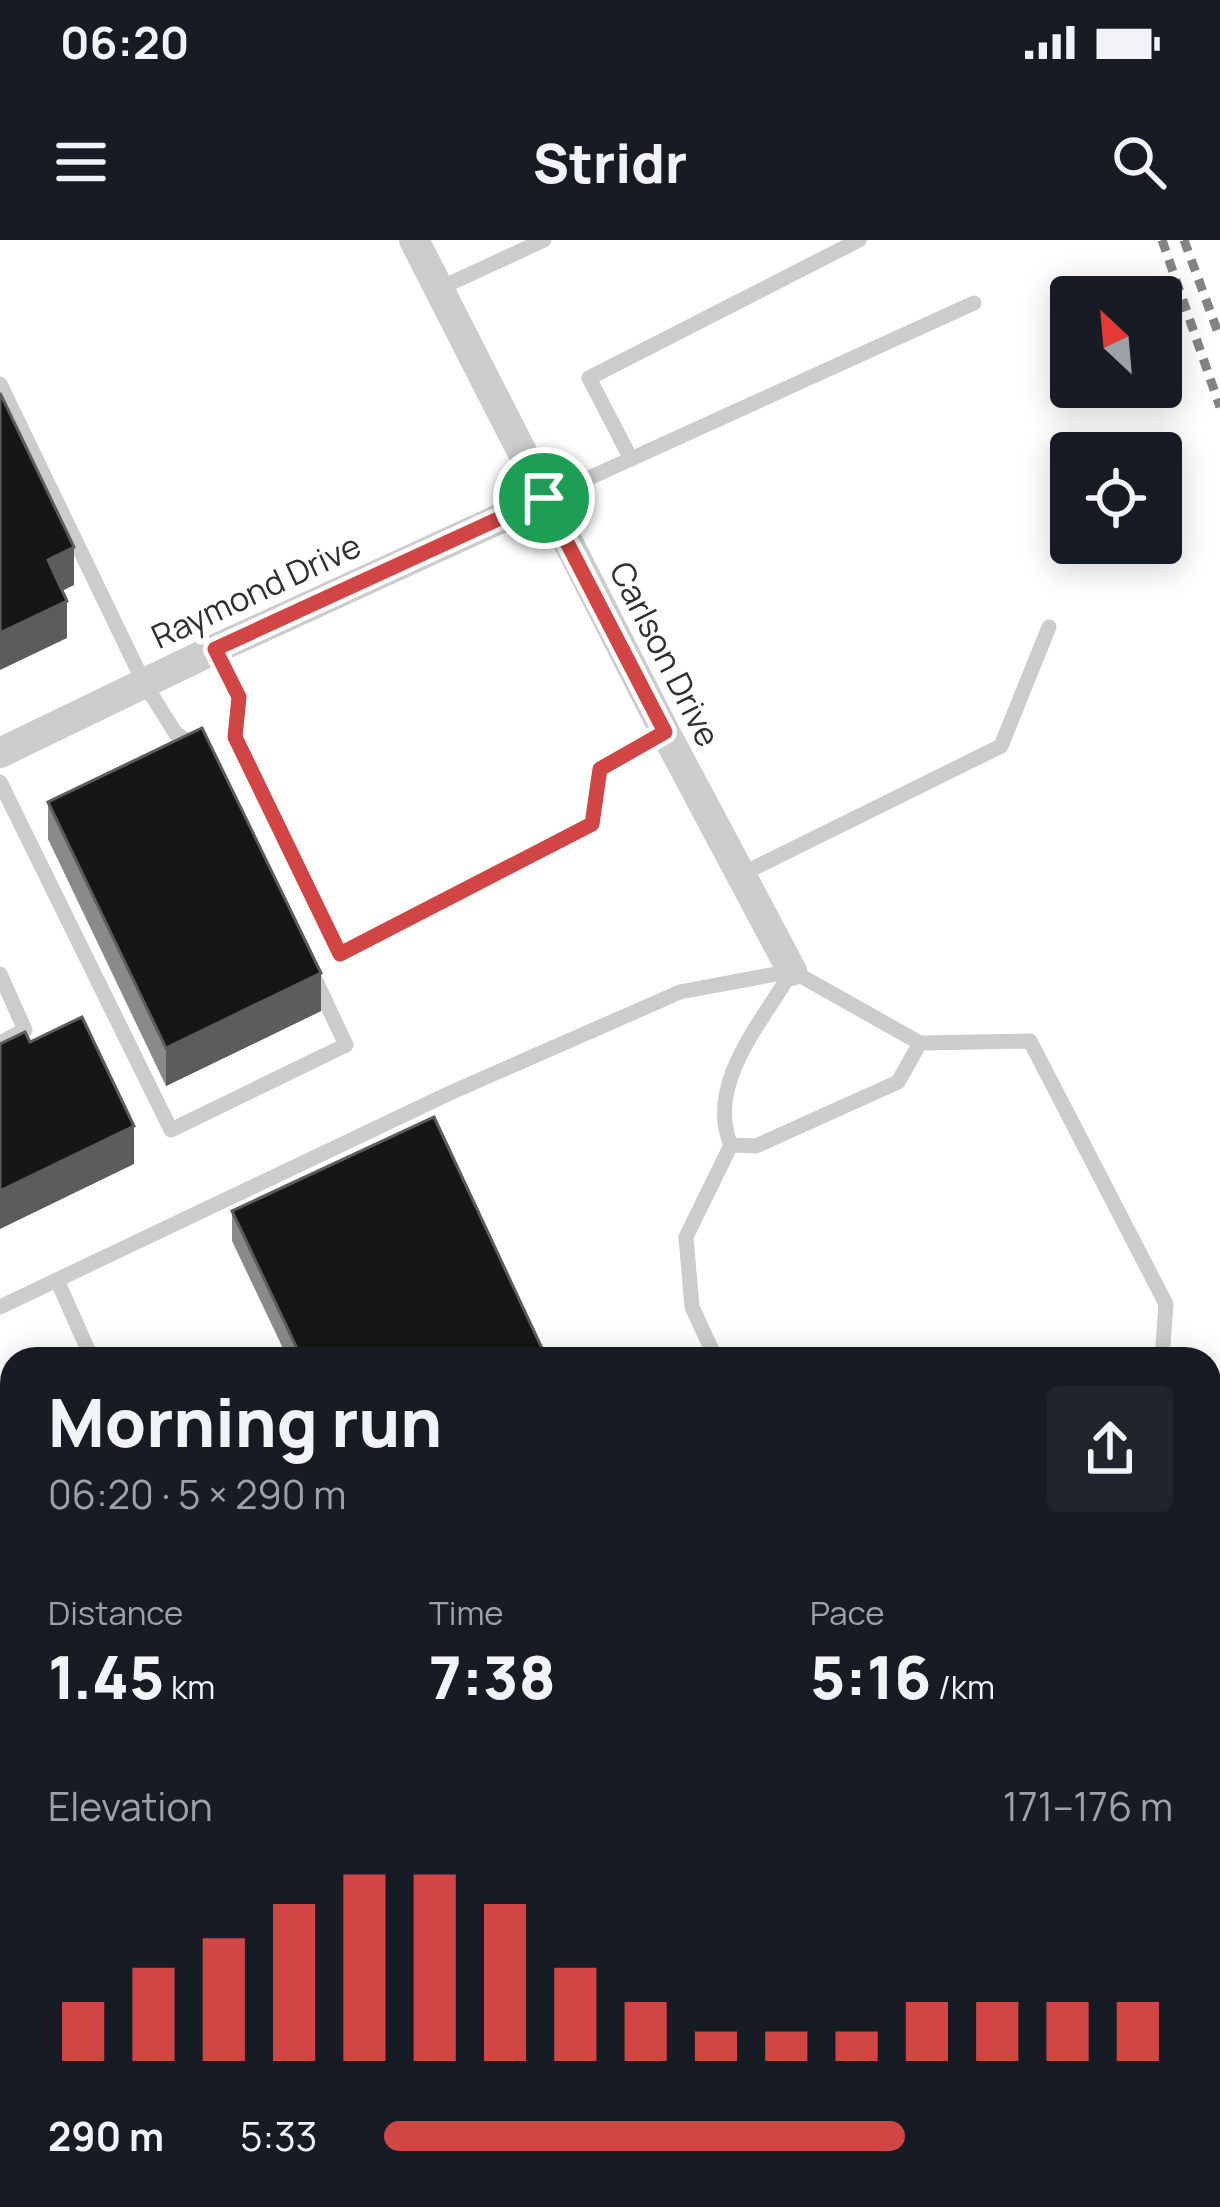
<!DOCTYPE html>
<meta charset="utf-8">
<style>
:root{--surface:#171b24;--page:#20242c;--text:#f1f3f6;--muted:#9ea1a6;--accent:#d14645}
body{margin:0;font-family:Manrope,sans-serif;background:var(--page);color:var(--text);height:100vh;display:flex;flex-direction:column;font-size:45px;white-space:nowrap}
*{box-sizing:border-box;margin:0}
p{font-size:39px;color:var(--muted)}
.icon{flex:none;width:66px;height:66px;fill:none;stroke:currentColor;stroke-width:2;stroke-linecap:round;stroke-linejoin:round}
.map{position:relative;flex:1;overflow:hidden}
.details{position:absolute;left:0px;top:1107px;width:1221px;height:861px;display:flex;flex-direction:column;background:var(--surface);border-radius:36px 36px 0 0;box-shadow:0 6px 30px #0003}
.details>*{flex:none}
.needle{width:78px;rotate:334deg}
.tools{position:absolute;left:1050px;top:36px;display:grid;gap:24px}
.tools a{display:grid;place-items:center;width:132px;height:132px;border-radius:12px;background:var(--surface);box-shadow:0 6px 30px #0003;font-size:60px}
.pin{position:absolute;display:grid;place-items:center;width:102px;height:102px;color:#fff;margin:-51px;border:6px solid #fff;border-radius:50%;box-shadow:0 3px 12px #0007}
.round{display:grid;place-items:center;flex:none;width:126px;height:126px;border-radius:12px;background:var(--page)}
.headline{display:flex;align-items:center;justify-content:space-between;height:204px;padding:0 48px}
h1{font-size:66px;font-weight:800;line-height:90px}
.figures{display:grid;grid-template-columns:repeat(3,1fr);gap:18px;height:204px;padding:12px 48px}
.figures div{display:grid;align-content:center}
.figures b{font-size:60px;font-weight:800}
.figures small{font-size:33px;font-weight:400}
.figures p{font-size:33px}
.chart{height:336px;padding:24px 48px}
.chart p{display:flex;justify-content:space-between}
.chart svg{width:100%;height:216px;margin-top:12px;stroke:var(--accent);stroke-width:6}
ul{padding:0 48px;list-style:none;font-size:39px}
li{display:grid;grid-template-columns:192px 144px 1fr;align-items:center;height:90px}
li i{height:30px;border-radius:15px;background:var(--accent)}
.status{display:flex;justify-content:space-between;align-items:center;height:84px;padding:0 60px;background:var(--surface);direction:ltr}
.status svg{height:33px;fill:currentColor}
header{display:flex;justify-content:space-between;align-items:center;height:156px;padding:0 48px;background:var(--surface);font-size:54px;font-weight:800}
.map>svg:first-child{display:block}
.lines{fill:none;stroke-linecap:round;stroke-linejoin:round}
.service{stroke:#ccc;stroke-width:15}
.minor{stroke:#ccc;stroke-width:30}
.rail{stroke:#848484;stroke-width:9;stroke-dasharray:12 9;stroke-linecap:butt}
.wall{fill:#8a8a8a}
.shaded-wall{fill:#5c5c5c}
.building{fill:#161616;stroke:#5c5c5c;stroke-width:3}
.route-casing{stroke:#fff;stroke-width:24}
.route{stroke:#d14645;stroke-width:15}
.labels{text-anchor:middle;stroke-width:12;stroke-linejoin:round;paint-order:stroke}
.street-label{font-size:33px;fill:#2f2f2f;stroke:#fff}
</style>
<div class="status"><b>06:20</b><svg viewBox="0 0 49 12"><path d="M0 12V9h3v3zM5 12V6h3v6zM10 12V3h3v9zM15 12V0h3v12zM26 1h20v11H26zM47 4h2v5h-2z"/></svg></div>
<header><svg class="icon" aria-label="menu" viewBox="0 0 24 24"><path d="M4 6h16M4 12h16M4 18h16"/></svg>Stridr<svg class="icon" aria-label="search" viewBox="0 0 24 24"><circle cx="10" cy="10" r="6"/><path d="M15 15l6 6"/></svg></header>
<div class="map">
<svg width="1220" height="1967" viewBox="0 0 1220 1967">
<rect width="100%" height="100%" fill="#fff"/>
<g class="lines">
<!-- service -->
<g class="service">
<polyline points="438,49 544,0"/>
<polyline points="0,144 144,443 176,494 197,507"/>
<polyline points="631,219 589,138 859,0"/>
<polyline points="545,258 974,63"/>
<polyline points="215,409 239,457 235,497 340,714 592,584 600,529 665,492"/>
<polyline points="0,542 171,890 346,805 313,735"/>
<polyline points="740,635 1001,506 1049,387"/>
<polyline points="0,734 25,790 0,803"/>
<polyline points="920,803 1030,801 1166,1064 1162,1119"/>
<polyline points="57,1040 92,1119"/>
<path d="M0,1067L450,853L680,752L792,731L920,803L898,842L756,906L731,905C705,845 762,782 792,731"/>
<polyline points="716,1119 692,1067 686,997 731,905"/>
<polyline points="1209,1249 1220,1270"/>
<polyline points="1209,1316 1220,1299"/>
<polyline points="0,1420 12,1415"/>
<polyline points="906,1967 928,1956"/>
<polyline points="1073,1967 1074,1956"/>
</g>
<!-- minor -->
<g class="minor">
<polyline points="414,0 665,492 792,731"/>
<polyline points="0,513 215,409 545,258"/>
</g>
<!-- rail -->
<g class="rail">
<polyline points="1162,0 1220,167"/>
<polyline points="1184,0 1220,98"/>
</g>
</g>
<!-- wall -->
<g class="wall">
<polygon points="48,562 321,771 166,846 48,599"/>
<polygon points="232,971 547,1119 288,1119 232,1001"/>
<polygon points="278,1956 354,1956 331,1967 283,1967"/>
</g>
<!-- shaded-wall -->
<g class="shaded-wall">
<polygon points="74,307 74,345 48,358 48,320"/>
<polygon points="67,361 67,398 0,430 0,393"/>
<polygon points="321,733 321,771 166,846 166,808"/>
<polygon points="134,886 134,924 0,989 0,951"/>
<polygon points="292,1956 354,1956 331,1967 292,1967"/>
</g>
<!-- building -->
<g class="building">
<polygon points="0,153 74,307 48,320 67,361 0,393"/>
<polygon points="202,488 321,733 166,808 48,562"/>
<polygon points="82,777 134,886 0,951 0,804 25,792 30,802"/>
<polygon points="434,877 547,1119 302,1119 232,971"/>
<polygon points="12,1506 12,1956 247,1956 252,1967 0,1967 0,1511"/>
</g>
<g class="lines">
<defs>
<polygon id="route" points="544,258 665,492 600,529 592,584 340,714 235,497 239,457 215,409"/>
</defs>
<!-- route casing -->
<use href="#route" class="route-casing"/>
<!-- route -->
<use href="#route" class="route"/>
</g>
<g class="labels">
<!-- street labels -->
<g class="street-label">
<text transform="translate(256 351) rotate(-25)" y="12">Raymond Drive</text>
<text transform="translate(665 414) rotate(63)" y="12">Carlson Drive</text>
</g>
</g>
</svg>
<div class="tools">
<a><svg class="needle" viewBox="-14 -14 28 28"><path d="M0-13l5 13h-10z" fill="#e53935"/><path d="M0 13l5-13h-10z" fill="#9ea1a6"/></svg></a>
<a><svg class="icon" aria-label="locate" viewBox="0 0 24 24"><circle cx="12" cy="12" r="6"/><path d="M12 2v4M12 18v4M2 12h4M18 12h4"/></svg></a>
</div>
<div class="pin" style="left:544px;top:258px;background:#1e9e55"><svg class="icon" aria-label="arrive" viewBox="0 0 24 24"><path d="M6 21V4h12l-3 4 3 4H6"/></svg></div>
<section class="details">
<div class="headline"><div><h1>Morning run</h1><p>06:20 · 5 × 290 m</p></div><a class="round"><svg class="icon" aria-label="share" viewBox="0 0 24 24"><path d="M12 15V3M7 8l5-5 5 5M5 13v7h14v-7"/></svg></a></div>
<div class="figures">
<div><p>Distance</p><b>1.45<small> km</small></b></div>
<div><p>Time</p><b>7:38</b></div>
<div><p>Pace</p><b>5:16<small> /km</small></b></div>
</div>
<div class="chart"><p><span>Elevation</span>171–176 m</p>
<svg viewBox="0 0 160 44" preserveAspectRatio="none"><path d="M5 44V32M15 44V25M25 44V19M35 44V12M45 44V6M55 44V6M65 44V12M75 44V25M85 44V32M95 44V38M105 44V38M115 44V38M125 44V32M135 44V32M145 44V32M155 44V32"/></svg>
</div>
<ul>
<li><b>290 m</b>5:33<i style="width:66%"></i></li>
</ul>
</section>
</div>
